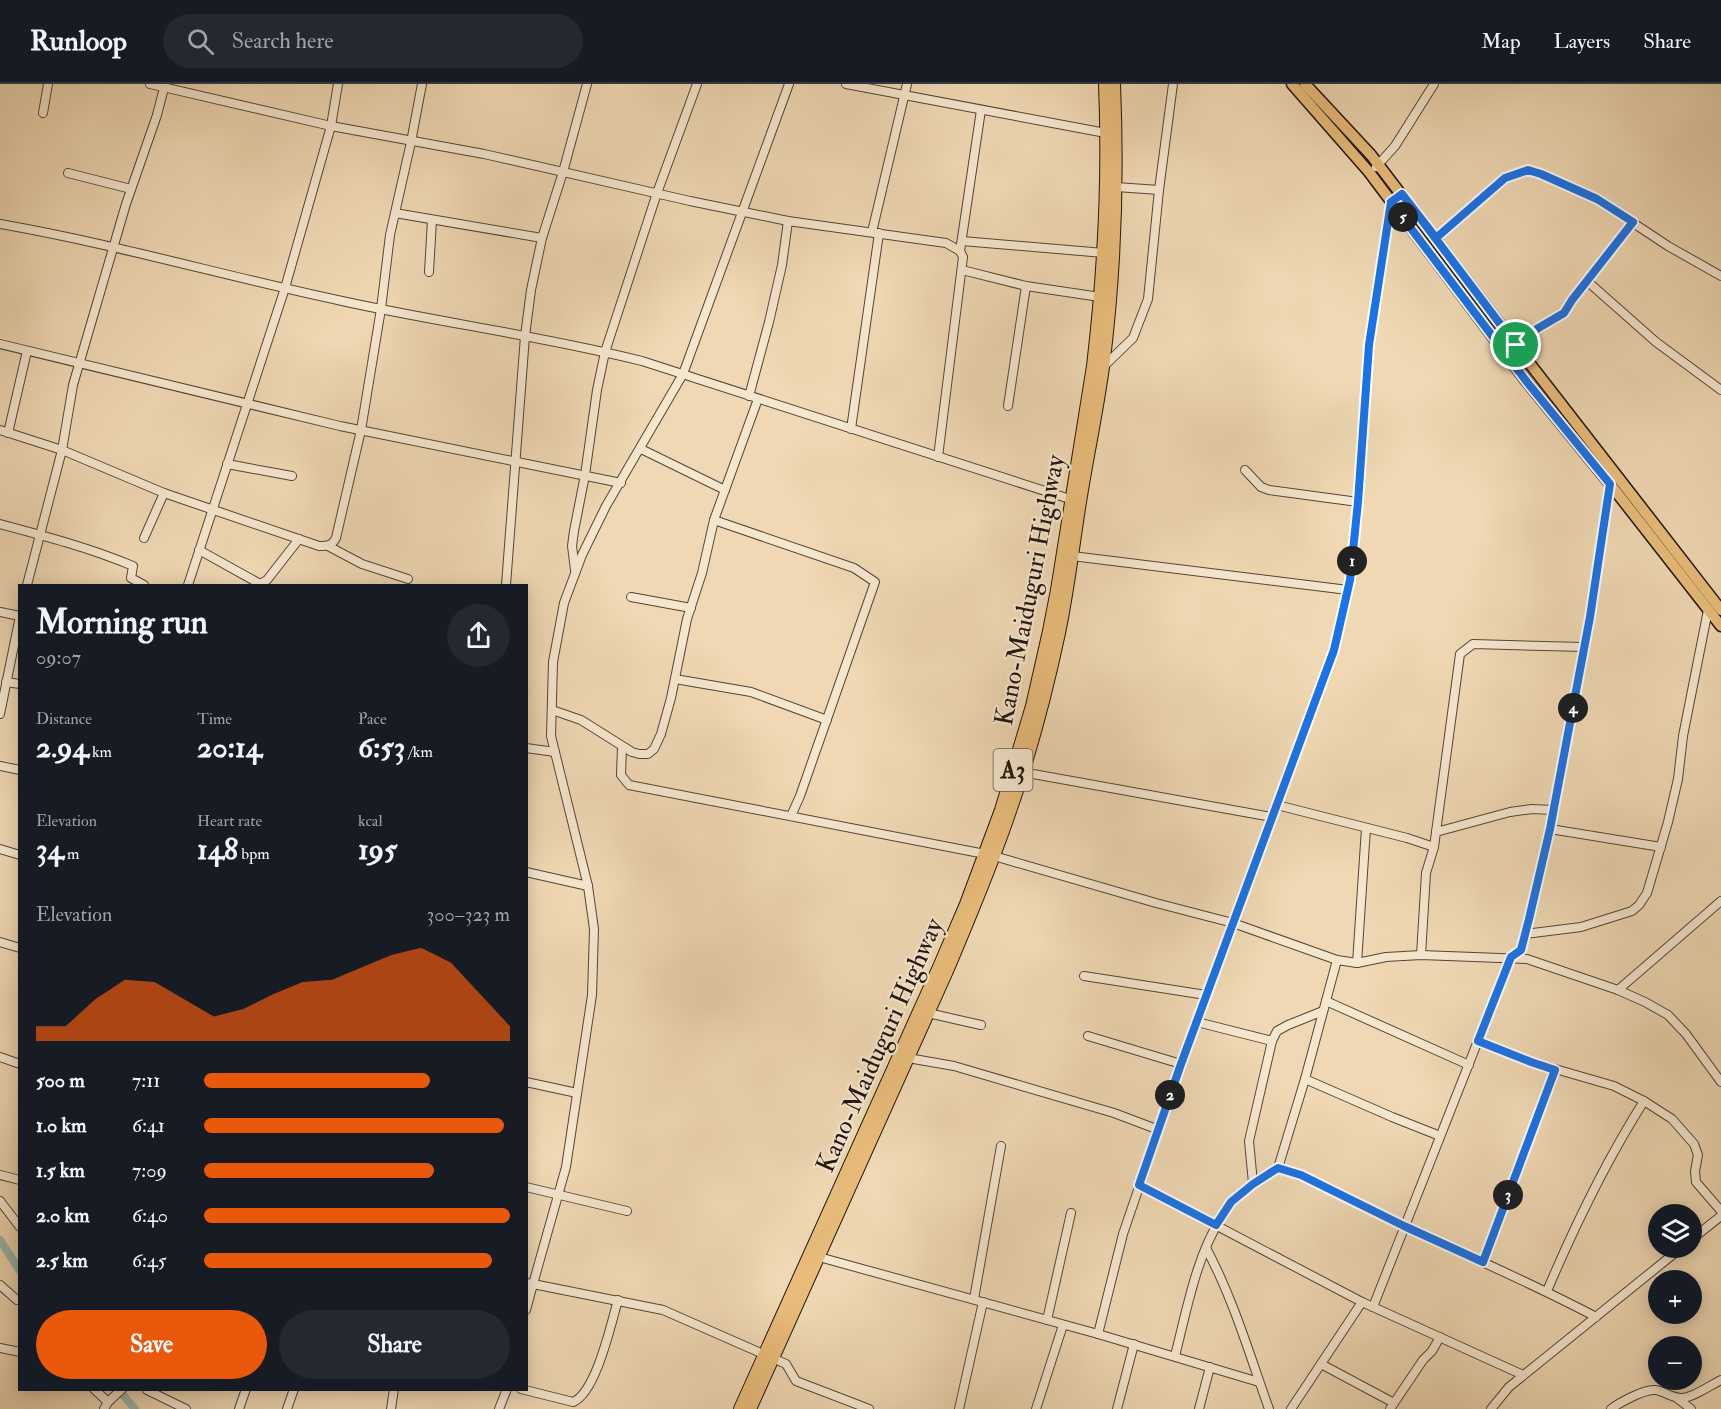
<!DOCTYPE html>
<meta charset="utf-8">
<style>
:root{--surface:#171b24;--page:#242831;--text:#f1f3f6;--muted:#9ea1a6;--line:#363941;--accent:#ea580c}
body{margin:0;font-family:"IM FELL Double Pica",serif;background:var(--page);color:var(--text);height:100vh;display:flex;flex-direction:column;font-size:22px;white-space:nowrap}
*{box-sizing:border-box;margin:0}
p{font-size:20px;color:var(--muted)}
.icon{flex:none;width:33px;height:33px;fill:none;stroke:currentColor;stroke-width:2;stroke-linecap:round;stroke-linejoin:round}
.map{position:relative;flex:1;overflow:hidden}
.drawer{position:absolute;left:18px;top:500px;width:510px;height:807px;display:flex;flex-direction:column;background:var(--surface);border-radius:0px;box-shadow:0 3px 15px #0003}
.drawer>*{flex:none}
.controls{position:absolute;left:1648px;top:1120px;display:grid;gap:12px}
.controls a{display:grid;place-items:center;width:54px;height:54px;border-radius:50%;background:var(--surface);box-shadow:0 3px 15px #0003;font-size:30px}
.pin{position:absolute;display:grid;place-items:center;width:51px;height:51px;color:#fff;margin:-26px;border:3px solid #fff;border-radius:50%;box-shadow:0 2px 6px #0007}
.km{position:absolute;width:30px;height:30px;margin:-15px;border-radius:50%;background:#222;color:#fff;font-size:16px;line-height:30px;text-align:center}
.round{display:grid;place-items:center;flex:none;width:63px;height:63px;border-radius:32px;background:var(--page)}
.head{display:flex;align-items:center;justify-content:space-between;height:102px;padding:0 18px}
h1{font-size:33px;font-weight:700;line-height:45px}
.stats{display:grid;grid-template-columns:repeat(3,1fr);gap:9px;height:102px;padding:6px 18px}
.stats div{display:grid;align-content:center}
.stats b{font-size:30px;font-weight:700}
.stats small{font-size:16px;font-weight:400}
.stats p{font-size:16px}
.chart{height:168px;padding:12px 18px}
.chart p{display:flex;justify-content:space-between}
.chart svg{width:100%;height:108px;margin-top:6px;fill:var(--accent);opacity:.7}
.button{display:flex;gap:12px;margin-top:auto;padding:12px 18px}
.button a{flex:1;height:69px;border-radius:36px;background:var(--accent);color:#fff;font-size:24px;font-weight:700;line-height:69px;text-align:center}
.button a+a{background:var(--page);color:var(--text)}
ul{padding:0 18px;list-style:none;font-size:20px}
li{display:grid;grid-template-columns:96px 72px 1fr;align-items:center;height:45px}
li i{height:15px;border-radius:8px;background:var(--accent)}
header{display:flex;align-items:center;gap:36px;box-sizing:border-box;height:84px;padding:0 30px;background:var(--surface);border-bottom:2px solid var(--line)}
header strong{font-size:28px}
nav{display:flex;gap:33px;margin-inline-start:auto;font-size:21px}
.search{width:420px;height:54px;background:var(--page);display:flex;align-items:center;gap:15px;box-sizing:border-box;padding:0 21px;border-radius:33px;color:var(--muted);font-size:22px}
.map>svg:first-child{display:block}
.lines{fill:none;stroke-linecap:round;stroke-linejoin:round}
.canal{stroke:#9ab9af;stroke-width:8}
.minor-casing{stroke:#534538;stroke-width:10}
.major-casing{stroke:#1f140f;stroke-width:13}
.highway-casing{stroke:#1f140f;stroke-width:14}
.minor{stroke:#f5e6ce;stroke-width:8}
.major{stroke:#e8bc7a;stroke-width:10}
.highway{stroke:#e8bc7a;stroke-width:12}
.route-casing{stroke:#fff;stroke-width:12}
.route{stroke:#1a73e8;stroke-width:8}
.labels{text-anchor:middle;stroke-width:4.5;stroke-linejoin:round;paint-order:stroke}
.shield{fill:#f5e6ce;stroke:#5f5348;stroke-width:1.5}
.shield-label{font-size:24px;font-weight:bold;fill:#1f140f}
.street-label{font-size:26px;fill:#1f140f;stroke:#f5e6ce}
</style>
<header>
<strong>Runloop</strong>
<div class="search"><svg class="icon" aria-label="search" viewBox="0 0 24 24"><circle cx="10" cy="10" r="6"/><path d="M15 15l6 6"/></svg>Search here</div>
<nav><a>Map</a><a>Layers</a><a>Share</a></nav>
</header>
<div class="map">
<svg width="1721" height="1325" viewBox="0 0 1721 1325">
<rect width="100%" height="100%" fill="#efd8b3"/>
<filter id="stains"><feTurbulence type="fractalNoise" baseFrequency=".00333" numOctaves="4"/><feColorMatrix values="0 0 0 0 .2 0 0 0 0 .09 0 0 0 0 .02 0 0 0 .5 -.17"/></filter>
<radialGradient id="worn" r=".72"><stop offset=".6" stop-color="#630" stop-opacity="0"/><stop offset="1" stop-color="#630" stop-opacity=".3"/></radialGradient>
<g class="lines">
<!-- canal -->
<g class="canal">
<polyline points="0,1156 20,1187"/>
<polyline points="118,1305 135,1325"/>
</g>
<defs>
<g id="minor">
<polyline points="150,0 331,42 484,70 690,117 788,137 946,159 960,167"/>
<polyline points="789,0 683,290 606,422 582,471 564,519 553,578 551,652 588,802 594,845 592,911 566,1083 533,1200 663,1226 786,1280 796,1297 869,1325"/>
<polyline points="846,0 1111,50"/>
<polyline points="43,29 48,0"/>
<polyline points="1376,83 1395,62 1434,0"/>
<polyline points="68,89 131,105"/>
<polyline points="1116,103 1159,106"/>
<polyline points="395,129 542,154"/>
<path d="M0,140C115,160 228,193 342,217C442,239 543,252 642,277L1076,417"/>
<polyline points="872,148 907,0"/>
<polyline points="1436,155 1505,94 1528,86 1541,90 1597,115 1668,162 1721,192"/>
<polyline points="962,157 1104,169"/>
<polyline points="962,186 1026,202 1100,213"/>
<polyline points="429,188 432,136"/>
<polyline points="1587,197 1656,258 1721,306"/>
<polyline points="0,260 340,342 621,399"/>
<polyline points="1516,260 1535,246 1564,229 1572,216 1633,138"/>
<polyline points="1103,283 1133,254 1148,215 1159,106 1173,0"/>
<polyline points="749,312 769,238 782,181 788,137"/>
<polyline points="1008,322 1026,202"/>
<polyline points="851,345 879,149"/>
<path d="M0,346L62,366L164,409L319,462C327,462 332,462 336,454L361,346L381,225L390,151L411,58L422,0"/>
<polyline points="8,349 27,267"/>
<polyline points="641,365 725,406"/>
<polyline points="938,373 963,173 960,167 981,26"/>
<polyline points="227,380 292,392"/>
<polyline points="1245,386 1261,403 1269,406 1358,418"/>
<polyline points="714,436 854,484 875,498 800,712 791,732"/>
<path d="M0,440C45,452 90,464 133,482L131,494L144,501"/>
<polyline points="144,454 164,409"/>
<polyline points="328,462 362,480 408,495"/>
<polyline points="199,466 262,501"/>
<polyline points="1072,472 1348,506"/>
<polyline points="575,486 572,462 574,447 585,391 597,306 605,268 657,109 697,0"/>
<polyline points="27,501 62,366 73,301 126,120 157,31 165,0"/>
<polyline points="188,501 285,204 331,42 338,0"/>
<polyline points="258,501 267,496 299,455"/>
<polyline points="506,501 525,252 531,206 542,154 563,88 587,0"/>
<polyline points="631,513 691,524"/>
<polyline points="0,528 20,532"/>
<polyline points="675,595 751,608 827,636"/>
<polyline points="6,598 20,600"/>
<polyline points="552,626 581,636 632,668 639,670 648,670 654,665 661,650 671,614 687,535 702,489 714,436 758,315"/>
<polyline points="0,630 20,532"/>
<polyline points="622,663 621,691 629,701 985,770"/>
<polyline points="526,664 555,668"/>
<polyline points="0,682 20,686"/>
<polyline points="1022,688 1272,733"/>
<polyline points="1277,721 1407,754 1434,763"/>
<polyline points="1550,745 1661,763"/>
<polyline points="1436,748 1510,728 1532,725 1553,726"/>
<polyline points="0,765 20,771"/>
<polyline points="994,772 1156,819 1233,839 1337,876 1357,879 1386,873 1421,871 1527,875 1618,906 1645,918 1668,931 1686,950 1721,998"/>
<polyline points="526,788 588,802"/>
<polyline points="1525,850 1581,843 1632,827 1639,821 1647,809 1668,738 1678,695 1683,652 1708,526"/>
<polyline points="0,858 20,864"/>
<polyline points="1421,871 1426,789 1434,763 1460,570 1473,560 1584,563"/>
<polyline points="1357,879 1366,744"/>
<polyline points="1084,892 1206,911"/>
<polyline points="1618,906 1721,817"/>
<polyline points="1326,917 1469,981"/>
<polyline points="928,929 981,941"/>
<polyline points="1197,938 1272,957"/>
<polyline points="1088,952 1181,980"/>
<polyline points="1478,957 1531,978 1614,1002 1644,1017 1672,1035 1694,1060 1698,1071 1695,1087 1696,1098 1721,1127"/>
<polyline points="0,973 20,980"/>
<polyline points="908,974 954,982 1114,1029 1159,1046"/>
<polyline points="1305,995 1392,1033 1440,1052"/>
<polyline points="526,998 577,1009"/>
<path d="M1278,1084C1323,1097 1364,1123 1406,1143C1470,1173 1534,1200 1596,1233"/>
<polyline points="0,1091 20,1096"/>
<polyline points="1253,1099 1249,1057 1272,957 1277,947 1288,941 1323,927"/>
<polyline points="1139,1101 1362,1218 1523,1291"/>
<polyline points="526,1103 627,1127"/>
<polyline points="0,1117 20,1143"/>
<polyline points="1692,1155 1721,1132"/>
<path d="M1206,1164C1233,1214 1250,1272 1269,1325"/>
<polyline points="819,1173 1098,1250 1123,1150 1181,980 1334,566 1350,496 1358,418 1369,261 1391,118 1394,116"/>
<polyline points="1483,1178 1555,986"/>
<polyline points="526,1199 533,1200 526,1226"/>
<polyline points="0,1201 17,1216"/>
<path d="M1547,1207C1575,1141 1606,1077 1644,1017"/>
<polyline points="974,1215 1001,1062"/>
<polyline points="1373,1223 1511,873 1521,866 1529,835 1550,745 1590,533 1610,400"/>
<polyline points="1047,1236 1071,1129"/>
<polyline points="1098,1250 1259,1298"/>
<polyline points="0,1264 20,1268"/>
<path d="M1175,1272C1187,1225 1196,1173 1222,1132C1226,1127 1228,1121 1233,1116C1246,1103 1262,1094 1278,1084L1305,995L1337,876"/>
<polyline points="1321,1280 1394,1319"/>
<polyline points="94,1305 108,1318"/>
<path d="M521,1305L573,1318C596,1309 611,1240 618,1216"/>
<polyline points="147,1306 186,1325"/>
<polyline points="1677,1314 1691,1325"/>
<polyline points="104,1325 108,1318 122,1305"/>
<polyline points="239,1325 246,1305"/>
<polyline points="287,1325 294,1305"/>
<polyline points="391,1325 394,1305"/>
<polyline points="499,1325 507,1305"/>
<polyline points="959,1325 983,1218"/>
<polyline points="1036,1325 1063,1241"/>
<polyline points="1117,1325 1134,1260"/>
<polyline points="1199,1325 1210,1283"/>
<polyline points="1291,1325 1362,1218"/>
<polyline points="1390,1325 1423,1276 1432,1267 1440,1253"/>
<polyline points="1491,1325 1509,1303 1681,1164"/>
<path d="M1611,1325C1619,1319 1644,1305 1655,1306C1664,1307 1672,1314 1682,1314C1692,1314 1711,1301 1721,1296"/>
</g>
<g id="major">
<polyline points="1292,0 1369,88 1527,298 1610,400 1721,542"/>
<polyline points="1305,0 1371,71 1527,276 1721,526"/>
</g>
<g id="highway">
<path d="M740,1325L939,883L966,820L1001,726L1032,622L1049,547L1057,506L1093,282C1104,188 1109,94 1105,0"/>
<path d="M750,1325L947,887C969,835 991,783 1009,730C1030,671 1046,610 1059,549C1068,506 1073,462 1080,418C1087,373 1097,328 1103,283C1115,189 1118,94 1114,0"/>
</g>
</defs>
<!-- minor casing -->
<use href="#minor" class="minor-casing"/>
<!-- major casing -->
<use href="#major" class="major-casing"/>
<!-- highway casing -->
<use href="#highway" class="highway-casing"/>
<!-- minor -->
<use href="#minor" class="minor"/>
<!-- major -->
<use href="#major" class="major"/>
<!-- highway -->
<use href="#highway" class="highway"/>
</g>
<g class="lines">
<defs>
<polyline id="route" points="1516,261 1402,110 1391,118 1369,261 1358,418 1350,496 1334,566 1181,980 1139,1101 1216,1141 1231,1118 1253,1100 1278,1084 1301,1091 1404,1142 1483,1178 1555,986 1531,978 1478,957 1511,873 1521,866 1529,835 1550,745 1590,533 1610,400 1527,298 1391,118 1402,110 1436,154 1505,94 1528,86 1541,90 1597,115 1633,138 1572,216 1564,229 1535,246 1516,261"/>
</defs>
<!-- route casing -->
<use href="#route" class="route-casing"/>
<!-- route -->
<use href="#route" class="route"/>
</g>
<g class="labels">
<!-- shield labels -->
<rect class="shield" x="993.5" y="665" width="39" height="42" rx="4.5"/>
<g class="shield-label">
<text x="1013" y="694">A3</text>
</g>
<!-- street labels -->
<g class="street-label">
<text transform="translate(1029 506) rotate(-79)" y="9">Kano-Maiduguri Highway</text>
<text transform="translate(879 961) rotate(-66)" y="9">Kano-Maiduguri Highway</text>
</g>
</g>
<rect width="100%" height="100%" filter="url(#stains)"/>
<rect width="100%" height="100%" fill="url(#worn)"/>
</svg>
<div class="controls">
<a><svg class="icon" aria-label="layers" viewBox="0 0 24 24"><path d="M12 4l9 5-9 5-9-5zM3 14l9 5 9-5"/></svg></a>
<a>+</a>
<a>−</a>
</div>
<div class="pin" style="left:1516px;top:261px;background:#1e9e55"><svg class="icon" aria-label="arrive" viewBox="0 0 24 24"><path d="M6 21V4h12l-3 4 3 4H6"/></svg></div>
<b class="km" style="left:1352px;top:477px">1</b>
<b class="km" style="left:1170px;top:1011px">2</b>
<b class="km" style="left:1508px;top:1111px">3</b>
<b class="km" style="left:1573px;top:624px">4</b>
<b class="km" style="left:1403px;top:133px">5</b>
<section class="drawer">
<div class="head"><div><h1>Morning run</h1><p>09:07</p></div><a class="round"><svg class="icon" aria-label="share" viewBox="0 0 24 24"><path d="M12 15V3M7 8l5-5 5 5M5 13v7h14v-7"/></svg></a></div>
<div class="stats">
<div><p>Distance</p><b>2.94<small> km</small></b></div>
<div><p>Time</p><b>20:14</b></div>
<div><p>Pace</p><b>6:53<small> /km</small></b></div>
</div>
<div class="stats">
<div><p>Elevation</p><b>34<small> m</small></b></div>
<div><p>Heart rate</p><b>148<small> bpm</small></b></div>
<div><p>kcal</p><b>195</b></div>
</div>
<div class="chart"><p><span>Elevation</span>300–323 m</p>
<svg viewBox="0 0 160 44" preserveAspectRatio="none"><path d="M0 44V38L10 38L20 27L30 19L40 20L50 27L60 34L70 31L80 25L90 20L100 19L110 14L120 9L130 6L140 12L150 25L160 38V44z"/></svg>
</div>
<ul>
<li><b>500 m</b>7:11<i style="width:74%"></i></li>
<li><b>1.0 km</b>6:41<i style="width:98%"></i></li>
<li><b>1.5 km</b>7:09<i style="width:75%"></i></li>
<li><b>2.0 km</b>6:40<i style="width:100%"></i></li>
<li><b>2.5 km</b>6:45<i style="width:94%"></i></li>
</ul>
<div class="button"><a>Save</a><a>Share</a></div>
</section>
</div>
